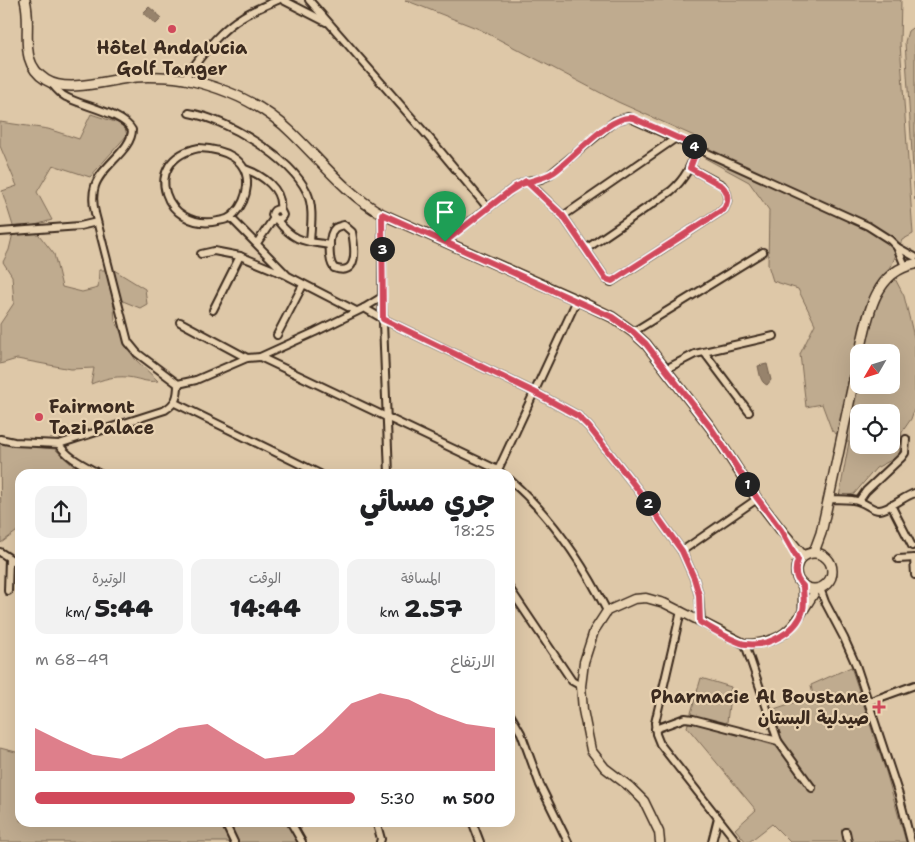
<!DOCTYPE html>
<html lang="ar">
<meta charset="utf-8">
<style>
:root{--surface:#fff;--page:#f2f2f2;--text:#202124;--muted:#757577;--accent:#d1495b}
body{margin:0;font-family:"Shantell Sans","Playpen Sans Arabic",sans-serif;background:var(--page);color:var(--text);direction:rtl;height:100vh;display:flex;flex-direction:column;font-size:19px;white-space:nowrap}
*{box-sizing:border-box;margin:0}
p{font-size:16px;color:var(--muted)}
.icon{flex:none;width:28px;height:28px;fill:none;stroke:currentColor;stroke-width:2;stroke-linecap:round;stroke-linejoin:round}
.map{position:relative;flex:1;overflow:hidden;direction:ltr}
.drawer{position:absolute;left:15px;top:469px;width:500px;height:358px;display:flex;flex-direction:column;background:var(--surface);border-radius:15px;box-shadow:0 5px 20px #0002;direction:rtl}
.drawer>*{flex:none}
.needle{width:32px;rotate:231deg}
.buttons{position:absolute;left:850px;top:344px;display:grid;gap:10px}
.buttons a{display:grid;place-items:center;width:50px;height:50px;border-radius:10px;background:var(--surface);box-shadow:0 5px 20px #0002;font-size:25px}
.pin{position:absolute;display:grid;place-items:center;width:42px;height:42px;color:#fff;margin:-51px -21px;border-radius:50% 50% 50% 0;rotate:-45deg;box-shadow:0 0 5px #0007}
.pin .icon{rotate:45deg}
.km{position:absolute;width:25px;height:25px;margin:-12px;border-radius:50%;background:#222;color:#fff;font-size:14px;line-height:25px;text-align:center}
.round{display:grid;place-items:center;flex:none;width:52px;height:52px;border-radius:15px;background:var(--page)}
.overview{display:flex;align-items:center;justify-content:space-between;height:85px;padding:0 20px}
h1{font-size:28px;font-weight:800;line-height:38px}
.figures{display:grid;grid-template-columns:repeat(3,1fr);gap:8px;height:85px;padding:5px 20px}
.figures div{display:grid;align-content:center;border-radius:12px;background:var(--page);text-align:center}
.figures b{font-size:25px;font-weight:800}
.figures small{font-size:14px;font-weight:400}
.figures p{font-size:14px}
.chart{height:140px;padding:10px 20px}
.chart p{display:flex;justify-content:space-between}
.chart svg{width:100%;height:90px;margin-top:5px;fill:var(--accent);opacity:.7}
ul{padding:0 20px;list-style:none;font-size:16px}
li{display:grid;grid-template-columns:80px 60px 1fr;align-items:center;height:38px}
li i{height:12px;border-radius:6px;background:var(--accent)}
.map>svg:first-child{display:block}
.green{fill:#bfab8f;stroke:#7d6a56;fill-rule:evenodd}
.water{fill:#97836c;stroke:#725f4d}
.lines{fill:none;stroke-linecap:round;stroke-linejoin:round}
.minor-casing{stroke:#3b2a1e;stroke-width:10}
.tertiary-casing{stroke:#3b2a1e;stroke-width:11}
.secondary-casing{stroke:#3b2a1e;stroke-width:12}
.minor{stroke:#e8d2b1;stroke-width:6}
.tertiary{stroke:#e8d2b1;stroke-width:8}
.secondary{stroke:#e8d2b1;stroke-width:9}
.route-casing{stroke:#fff;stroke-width:10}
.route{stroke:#d1495b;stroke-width:6}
.poi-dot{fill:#d1495b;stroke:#e8d2b1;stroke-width:2}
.labels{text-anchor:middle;stroke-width:4.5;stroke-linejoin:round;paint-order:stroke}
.poi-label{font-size:18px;font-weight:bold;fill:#3b2a1e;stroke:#e8d2b1}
</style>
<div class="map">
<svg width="915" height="842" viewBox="0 0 915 842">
<rect width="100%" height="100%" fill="#dec8a8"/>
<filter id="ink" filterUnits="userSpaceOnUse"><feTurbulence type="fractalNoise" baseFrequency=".02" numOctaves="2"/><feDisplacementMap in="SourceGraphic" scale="10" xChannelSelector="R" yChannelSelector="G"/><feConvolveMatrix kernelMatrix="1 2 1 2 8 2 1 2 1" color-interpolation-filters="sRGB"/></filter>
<g filter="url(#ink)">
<!-- green -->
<g class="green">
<path d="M405,0H901L900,43L913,234L902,240L890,269L904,296L915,341V407L911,419L902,432L899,456L876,468L854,494L839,497L849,442L832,431L822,404L806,407L800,354L815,324L798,289L773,281L768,265L769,210L749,182L703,157V140L618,102L479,29ZM859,352H891V385H859ZM859,412H891V445H859Z"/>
<polygon points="915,26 915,200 905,42 908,31"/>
<path d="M91,114L124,125L127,135L90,177L53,165L37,192L52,220L32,226L54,254L62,287L82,292L98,288L99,270H114L145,289L147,304L140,308L113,297L115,321L135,359L158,381C146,383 138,378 127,377C113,376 104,379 91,384L94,368L71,369L17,359L0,364V324L14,303L12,276L3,262L9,250L14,229L2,191L17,186L0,146V122L48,129L79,139Z"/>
<polygon points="0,443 55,449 72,465 90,474 20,474 20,529 1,543"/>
<polygon points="851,667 886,772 906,842 790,842 772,824 749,842 746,842 735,829 756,810 687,727 701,678 731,687 726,731 779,747 771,710 813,696 811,685"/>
<polygon points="0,748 20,753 20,821 304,821 296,842 0,842"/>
</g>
<!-- water -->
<g class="water">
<polygon points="149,7 162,18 156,24 143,13"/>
<path d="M767,364L771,380L767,385C760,382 760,374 758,366Z"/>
</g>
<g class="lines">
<defs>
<g id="minor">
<polyline points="283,0 326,22"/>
<polyline points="309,0 432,141 488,208"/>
<path d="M184,79C201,57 218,31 242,17C253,10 266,5 278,0"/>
<path d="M52,84C56,89 60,94 66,97C82,106 123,113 132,130C132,150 101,166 95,186C92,195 93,204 95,213L128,342L137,353L178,384L196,380L247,358L260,357L315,332L364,308L382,297"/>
<path d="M189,113C226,119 290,157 307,192C314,208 311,225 310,242"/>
<path d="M199,148C223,149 249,158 247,186C246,196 242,206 235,213C230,219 225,220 218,221C166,233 138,160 199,148Z"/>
<path d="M245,169C262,175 283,189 280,209"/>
<path d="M527,181L563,216L606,279L611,282L724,209C729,200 729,194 722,185L690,168"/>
<polyline points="382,214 382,297 389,474"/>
<polyline points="563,216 676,138"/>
<polyline points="231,218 286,274"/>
<path d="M277,220C294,242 304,241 330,245"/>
<path d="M344,225L352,232C355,248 359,277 334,268C328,261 328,234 335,228C338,226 340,226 344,225Z"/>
<polyline points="0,232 80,226 97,222"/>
<polyline points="445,241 515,187 527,181 541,179 548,176 615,121 628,117 868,226 890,240 897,247 905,266"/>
<path d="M257,243L274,218L272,215C273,210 275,209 280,209L283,215C281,219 278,220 274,218"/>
<polyline points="897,247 915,257"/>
<path d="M586,249L671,191C686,178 691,165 698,147"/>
<polyline points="201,254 214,251 240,256 286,275 356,311"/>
<polyline points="364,308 383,319 534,392 578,416 589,427 639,491 682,551 694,578 699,595 701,622"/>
<polyline points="213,310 240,256"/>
<polyline points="180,322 247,358"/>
<polyline points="633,332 763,252"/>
<polyline points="277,335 303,285"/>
<polyline points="704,352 749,412"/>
<polyline points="260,357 498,470 502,474"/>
<polyline points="666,369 695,354 774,336"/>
<polyline points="175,403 320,474"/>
<path d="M0,439L14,442L59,444L165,410C176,403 178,397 178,384"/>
<path d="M59,444C67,458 86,466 100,474"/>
<polyline points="498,470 577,300"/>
<path d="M510,480C551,516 583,563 607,611"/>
<path d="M828,499C838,500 851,498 860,502C867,504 872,510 879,510C889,510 904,496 915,493"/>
<polyline points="859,501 866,491 902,457 905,453 906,439"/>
<polyline points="891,505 912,546"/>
<polyline points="682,551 757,499"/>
<polyline points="0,552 20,565"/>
<polyline points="914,558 915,575"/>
<polyline points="898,559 915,558"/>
<polyline points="820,588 825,602 844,638 856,665 899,795 911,842"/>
<polyline points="510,589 572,681 581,686"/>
<polyline points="8,591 9,559"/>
<polyline points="681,611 655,723 656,734 660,744 737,842"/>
<polyline points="745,644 778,741 812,788"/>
<polyline points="868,702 915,685"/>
<polyline points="510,714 521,733 540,785 568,842"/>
<polyline points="655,729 685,718 693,719 778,741"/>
<polyline points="224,821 234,842"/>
<polyline points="290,821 302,842"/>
<polyline points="376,821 381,839 380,842"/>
<polyline points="472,821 480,842"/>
<polyline points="846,832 848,842"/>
<polyline points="712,842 718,818"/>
</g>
<g id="tertiary">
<polyline points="803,609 803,586"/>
<path d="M660,842L659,832L644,801L630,787L605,768L591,750L583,710L581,686L584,662L594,631L607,611L634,599L646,598L664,603L745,644C790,643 795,622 817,589"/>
</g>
<g id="secondary">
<path d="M25,0C33,28 16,61 46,80C68,94 111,79 136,77C148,76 174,77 185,79C225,88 263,104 292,133C322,162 346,194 382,214L577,300L612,317L633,332L646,344L711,428L757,499L781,530L803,556"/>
<path d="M860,352C867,319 874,271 915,264"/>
<polyline points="814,552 821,533 831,488 859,356"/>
<circle cx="814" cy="571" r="18"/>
</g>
</defs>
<!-- minor casing -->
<use href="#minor" class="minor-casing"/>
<!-- tertiary casing -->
<use href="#tertiary" class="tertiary-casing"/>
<!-- secondary casing -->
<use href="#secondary" class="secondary-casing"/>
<!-- minor -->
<use href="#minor" class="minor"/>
<!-- tertiary -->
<use href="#tertiary" class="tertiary"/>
<!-- secondary -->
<use href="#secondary" class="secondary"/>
</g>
</g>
<g class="lines" filter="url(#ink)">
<defs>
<path id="route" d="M445,242L612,317L633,332L646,344L711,428L757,498L781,530L798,560C794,570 795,579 803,586C803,593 805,603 803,610C797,632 768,647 746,644C735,643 711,628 700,622L699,595L694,578L682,551L639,491L589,427L578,416L534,392L383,319L382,214L445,242L515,187C528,180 542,180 554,172C573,159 611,113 633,118L698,147L690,168L722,186C729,193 729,200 724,209L612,281L606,279L563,216L526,181L507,193L445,242"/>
</defs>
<!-- route casing -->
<use href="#route" class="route-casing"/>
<!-- route -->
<use href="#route" class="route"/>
</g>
<!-- markers -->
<g class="poi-dot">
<circle cx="172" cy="29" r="5"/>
<circle cx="39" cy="417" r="5"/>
<path d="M876.5 699.5h5v5h5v5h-5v5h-5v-5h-5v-5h5z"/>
</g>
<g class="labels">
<!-- poi labels -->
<g class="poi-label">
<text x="172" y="54">Hôtel Andalucia<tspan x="172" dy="21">Golf Tanger</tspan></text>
<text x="49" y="413" text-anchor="start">Fairmont<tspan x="49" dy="21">Tazi Palace</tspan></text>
<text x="869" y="703" text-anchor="end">Pharmacie Al Boustane<tspan x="869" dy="21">صيدلية البستان</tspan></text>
</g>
</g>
</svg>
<div class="buttons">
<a><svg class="needle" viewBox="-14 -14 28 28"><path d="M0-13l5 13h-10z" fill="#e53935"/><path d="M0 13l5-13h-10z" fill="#757577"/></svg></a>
<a><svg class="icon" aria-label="locate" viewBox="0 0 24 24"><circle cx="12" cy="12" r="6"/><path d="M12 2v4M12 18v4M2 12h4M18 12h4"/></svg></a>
</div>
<div class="pin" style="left:445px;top:242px;background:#1e9e55"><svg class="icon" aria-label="arrive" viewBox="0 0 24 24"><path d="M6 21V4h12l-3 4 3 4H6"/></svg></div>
<b class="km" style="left:747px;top:484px">1</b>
<b class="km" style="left:648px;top:503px">2</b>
<b class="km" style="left:382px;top:249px">3</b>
<b class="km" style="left:694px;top:146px">4</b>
<section class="drawer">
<div class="overview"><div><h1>جري مسائي</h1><p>18:25</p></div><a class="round"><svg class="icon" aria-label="share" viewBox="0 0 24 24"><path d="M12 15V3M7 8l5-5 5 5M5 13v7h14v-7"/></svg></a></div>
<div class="figures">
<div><p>المسافة</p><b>2.57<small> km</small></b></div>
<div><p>الوقت</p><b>14:44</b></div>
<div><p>الوتيرة</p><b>5:44<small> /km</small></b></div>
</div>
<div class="chart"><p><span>الارتفاع</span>49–68 m</p>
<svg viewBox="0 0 160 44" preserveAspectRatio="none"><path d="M0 44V23L10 30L20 36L30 38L40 31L50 23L60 21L70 30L80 38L90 36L100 25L110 11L120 6L130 9L140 16L150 21L160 23V44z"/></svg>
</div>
<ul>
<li><b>500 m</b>5:30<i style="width:100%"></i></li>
</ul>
</section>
</div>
